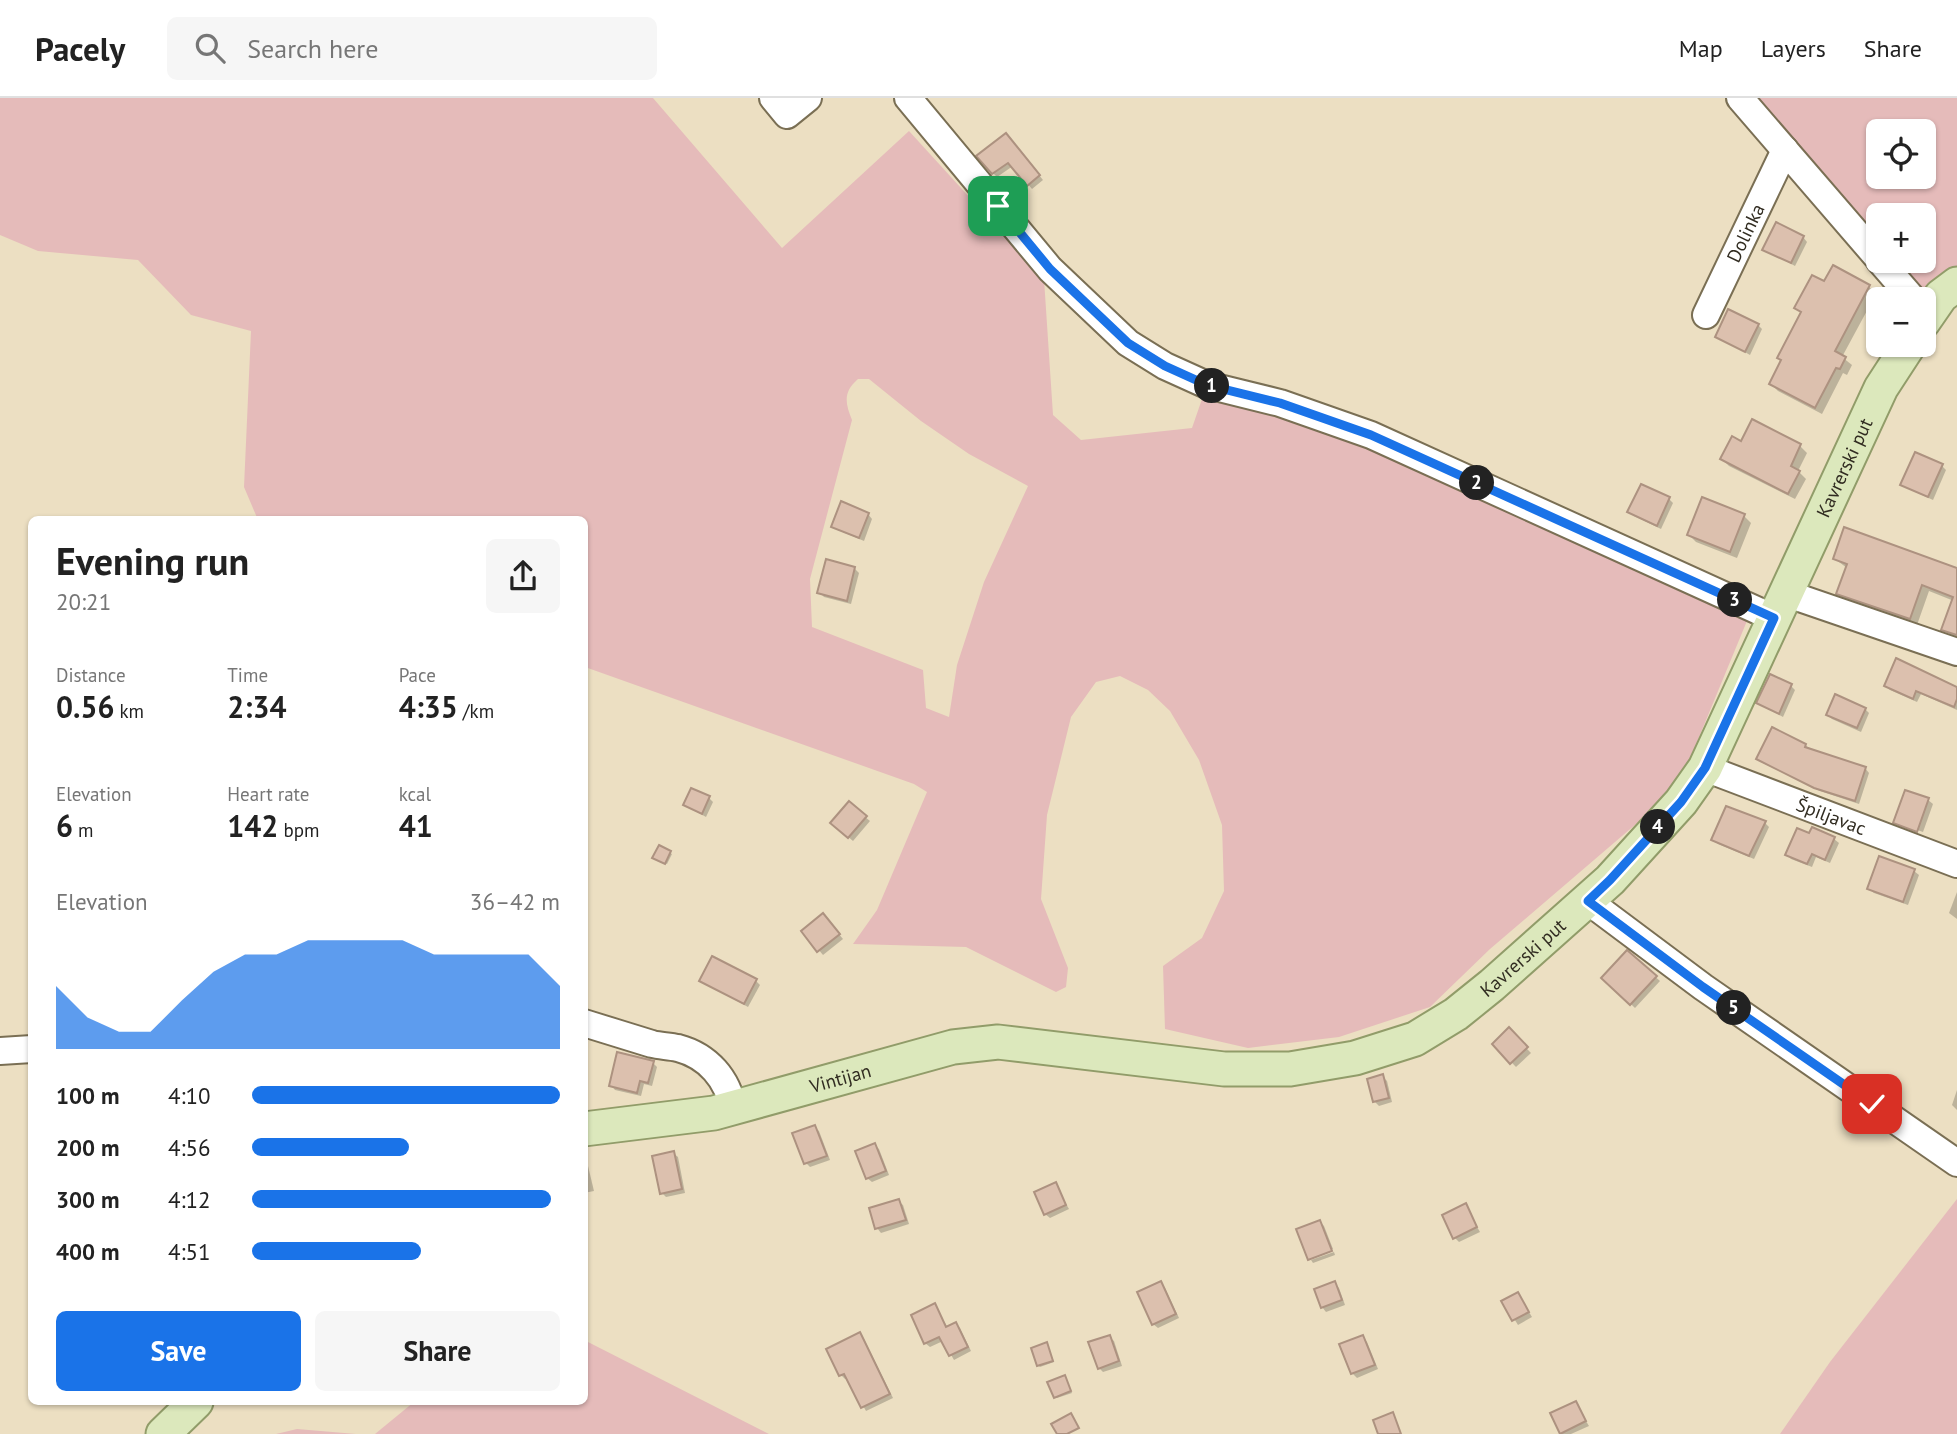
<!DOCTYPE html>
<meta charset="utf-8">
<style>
:root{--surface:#fff;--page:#f6f6f6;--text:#222;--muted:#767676;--line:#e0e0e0;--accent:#1a73e8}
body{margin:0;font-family:"PT Sans",sans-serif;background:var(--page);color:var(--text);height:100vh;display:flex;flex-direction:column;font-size:26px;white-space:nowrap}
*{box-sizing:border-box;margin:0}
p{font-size:23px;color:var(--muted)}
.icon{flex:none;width:38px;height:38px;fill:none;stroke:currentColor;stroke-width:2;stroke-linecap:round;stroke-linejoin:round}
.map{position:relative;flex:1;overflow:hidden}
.side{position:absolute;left:28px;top:418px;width:560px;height:889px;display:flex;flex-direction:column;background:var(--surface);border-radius:10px;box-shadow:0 2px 5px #0004}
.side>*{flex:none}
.fabs{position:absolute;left:1866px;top:21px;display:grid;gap:14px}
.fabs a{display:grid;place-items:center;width:70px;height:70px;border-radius:10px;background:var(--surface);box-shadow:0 2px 5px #0004;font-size:35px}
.pin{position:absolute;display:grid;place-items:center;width:60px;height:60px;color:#fff;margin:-30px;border-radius:14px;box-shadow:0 4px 10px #0006}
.km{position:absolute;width:35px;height:35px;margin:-18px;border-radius:50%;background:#222;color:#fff;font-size:19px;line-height:35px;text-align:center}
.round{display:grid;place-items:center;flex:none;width:74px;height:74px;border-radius:10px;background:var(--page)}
.headline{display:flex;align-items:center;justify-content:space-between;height:119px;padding:0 28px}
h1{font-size:38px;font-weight:700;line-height:52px}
.stats{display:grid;grid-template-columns:repeat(3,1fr);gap:10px;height:119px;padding:7px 28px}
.stats div{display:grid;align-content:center}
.stats b{font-size:30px;font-weight:700}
.stats small{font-size:19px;font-weight:400}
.stats p{font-size:19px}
.chart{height:196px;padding:14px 28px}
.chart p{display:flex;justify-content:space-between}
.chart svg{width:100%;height:126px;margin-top:7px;fill:var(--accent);opacity:.7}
.primary-button{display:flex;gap:14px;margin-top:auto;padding:14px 28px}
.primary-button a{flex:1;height:80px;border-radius:10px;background:var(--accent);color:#fff;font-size:28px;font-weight:700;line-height:80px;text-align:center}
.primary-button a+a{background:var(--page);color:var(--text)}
ul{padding:0 28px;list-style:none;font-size:23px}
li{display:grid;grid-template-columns:112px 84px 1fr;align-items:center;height:52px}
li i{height:18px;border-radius:9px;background:var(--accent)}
header{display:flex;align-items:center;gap:42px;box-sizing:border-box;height:98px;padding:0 35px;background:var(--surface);border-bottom:2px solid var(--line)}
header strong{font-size:33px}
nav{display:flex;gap:38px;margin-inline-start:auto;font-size:24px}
.search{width:490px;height:63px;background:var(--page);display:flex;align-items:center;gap:18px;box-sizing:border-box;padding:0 24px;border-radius:10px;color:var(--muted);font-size:26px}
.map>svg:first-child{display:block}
.green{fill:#e5bbba;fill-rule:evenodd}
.shadow{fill:#0003}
.building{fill:#dcc0ae;stroke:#ad9280;stroke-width:2}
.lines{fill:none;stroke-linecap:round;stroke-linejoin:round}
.minor-casing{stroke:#7a6f54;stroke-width:30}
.major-casing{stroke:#919c69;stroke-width:37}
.minor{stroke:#fff;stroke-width:26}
.major{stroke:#dce8bc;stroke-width:33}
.route-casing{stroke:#fff;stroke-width:14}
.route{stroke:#1a73e8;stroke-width:9}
.labels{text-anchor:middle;stroke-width:6;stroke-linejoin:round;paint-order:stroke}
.street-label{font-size:19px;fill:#312c21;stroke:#ecdfc2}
</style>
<header>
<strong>Pacely</strong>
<div class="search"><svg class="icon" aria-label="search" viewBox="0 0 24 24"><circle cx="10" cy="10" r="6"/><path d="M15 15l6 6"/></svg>Search here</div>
<nav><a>Map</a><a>Layers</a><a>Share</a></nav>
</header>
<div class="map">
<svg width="1957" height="1336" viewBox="0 0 1957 1336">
<rect width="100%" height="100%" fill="#ecdfc2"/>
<!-- green -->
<g class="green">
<path d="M0,0H653L782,150L909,33L1044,181L1053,317L1081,342L1192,330L1202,301L1303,318L1749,518L1678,690L1490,851L1430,909L1339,939L1248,950L1165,931L1163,868L1202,840L1224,793L1222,727L1199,662L1170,613L1148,592L1120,578L1096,584L1071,619L1047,717L1041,801L1068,870L1066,889L1056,894L966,849L853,846L877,812L927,694L914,686L585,569L584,422H258L244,389L251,233L191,217L138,162L38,153L0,137ZM858,281H869L921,323L969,356L1028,388L984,484L957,567L949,619L926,610L923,572L812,529L810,481L852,322C845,305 843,294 858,281Z"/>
<path d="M1753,0H1957V176L1921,195L1893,163H1923V117H1878V145ZM1878,33H1923V79H1878Z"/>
<polygon points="1957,1101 1957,1336 1780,1336 1830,1264"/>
<polygon points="588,1244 769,1336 375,1336 414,1304 584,1304 585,1248"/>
<polygon points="297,1331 356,1336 276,1336"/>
</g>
<!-- shadow -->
<g class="shadow">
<polygon points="1010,41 1043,82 1032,91 1013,68 997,79 993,75"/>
<polygon points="1803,139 1807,144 1795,168 1764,151"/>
<polygon points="1833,170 1869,189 1876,196 1842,259 1852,267 1847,277 1843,275 1822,316 1778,293 1771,286 1802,216 1796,209 1825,186"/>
<polygon points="1758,227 1762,231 1750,257 1717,238"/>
<polygon points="1753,323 1800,348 1807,355 1798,373 1806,381 1795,401 1729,368 1722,361 1742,345"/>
<polygon points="1942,368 1946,372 1933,402 1907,390 1903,386"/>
<polygon points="1669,401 1673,405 1661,431 1634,418 1630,414"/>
<polygon points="868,416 872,421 864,443 838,432 833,428"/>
<polygon points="1744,418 1751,425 1737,460 1696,444 1689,437"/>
<polygon points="1835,461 1957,472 1957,541 1943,531 1954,503 1929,493 1917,527 1845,502 1838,495 1847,470"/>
<polygon points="854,470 859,475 851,506 824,499 819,494"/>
<polygon points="1791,588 1795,592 1783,619 1758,605"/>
<polygon points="1886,588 1957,591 1957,612 1921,596 1917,604 1890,592"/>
<polygon points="1865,611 1869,615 1861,634 1832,621 1828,617"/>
<polygon points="1805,647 1810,651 1865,670 1869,675 1859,706 1820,693 1763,665 1759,661"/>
<polygon points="1906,694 1928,702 1933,706 1923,734 1895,724"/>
<polygon points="709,700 713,704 706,719 685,707"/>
<polygon points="865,719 870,723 853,743 832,725"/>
<polygon points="1765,725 1769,729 1754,761 1718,746 1713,742"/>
<polygon points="1813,732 1834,741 1839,745 1830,765 1816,759 1812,769 1791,761 1787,756 1810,737"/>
<polygon points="659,749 672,756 667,766 656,762"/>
<polygon points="1914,773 1919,777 1908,807 1874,795 1869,791"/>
<polygon points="1957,794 1957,821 1949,815"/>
<polygon points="827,822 843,841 823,857 803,833"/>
<polygon points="1627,854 1660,883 1635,910 1604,880"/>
<polygon points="701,883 756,883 760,887 748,909"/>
<polygon points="1509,932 1531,955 1516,969 1494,946"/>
<polygon points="653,965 657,969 652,988 644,986 641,998 615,992 611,987"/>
<polygon points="1382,978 1387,983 1392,1004 1379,1008 1375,1004"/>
<polygon points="1957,992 1957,1012 1952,1007"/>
<polygon points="814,1029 819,1033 830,1062 810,1069 806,1065"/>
<polygon points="874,1047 879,1051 889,1077 872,1084 867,1080"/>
<polygon points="673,1055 678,1059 685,1095 666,1099 662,1095"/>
<polygon points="584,1065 588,1068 594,1093 584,1095"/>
<polygon points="1055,1087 1069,1111 1050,1120 1045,1116"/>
<polygon points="898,1103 903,1107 909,1126 881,1135 877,1130"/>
<polygon points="1465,1108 1480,1134 1459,1144 1455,1140"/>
<polygon points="1320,1124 1324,1128 1333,1151 1309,1159"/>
<polygon points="1334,1154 1335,1157 1313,1165 1311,1162"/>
<polygon points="1161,1185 1165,1190 1179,1220 1158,1230 1153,1226"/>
<polygon points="1334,1185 1339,1190 1345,1207 1326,1214 1322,1209"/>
<polygon points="1518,1196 1532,1219 1518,1227 1503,1203"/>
<polygon points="935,1208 948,1230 956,1226 960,1230 971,1253 954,1262 943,1243 930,1249 925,1245"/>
<polygon points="859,1236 864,1241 893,1300 866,1313 848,1280 845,1281 841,1277"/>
<polygon points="1109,1239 1114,1243 1122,1268 1103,1274 1099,1270"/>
<polygon points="1363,1239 1367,1244 1378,1271 1357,1280 1352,1275"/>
<polygon points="1048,1248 1054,1264 1040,1269 1038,1267"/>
<polygon points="1065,1279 1072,1295 1057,1300 1055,1299"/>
<polygon points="1575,1305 1589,1328 1571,1336 1563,1336 1561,1335"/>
</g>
<!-- building -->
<g class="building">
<polygon points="1006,35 1040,77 1027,88 1008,65 992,76 976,58"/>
<polygon points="1776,124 1804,138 1791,165 1762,152"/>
<polygon points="1833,167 1870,187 1835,253 1846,259 1840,271 1836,270 1815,310 1769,286 1781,262 1777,260 1801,214 1794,210 1812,177 1824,183"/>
<polygon points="1728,211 1759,226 1745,254 1715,239"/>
<polygon points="1752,321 1801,346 1791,368 1800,373 1788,396 1720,361 1732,338 1741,343"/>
<polygon points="1915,354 1943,366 1928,399 1900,387"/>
<polygon points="1641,386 1670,399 1657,428 1627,414"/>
<polygon points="1702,399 1745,416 1730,454 1687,437"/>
<polygon points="841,403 869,415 859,440 831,429"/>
<polygon points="1844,429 1957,470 1957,537 1941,532 1953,499 1922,487 1910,521 1836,496 1847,466 1833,461"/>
<polygon points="826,461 855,469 847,503 817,495"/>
<polygon points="1896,560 1957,589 1957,601 1954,609 1916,593 1913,601 1884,588"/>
<polygon points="1770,576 1792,586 1779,616 1756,605"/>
<polygon points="1835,596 1866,610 1857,630 1826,617"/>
<polygon points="1772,629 1806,646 1805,649 1866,669 1855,703 1814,690 1756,661"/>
<polygon points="691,690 710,698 702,716 683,707"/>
<polygon points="1905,692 1929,700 1917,734 1893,725"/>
<polygon points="849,703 867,718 848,740 830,725"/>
<polygon points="1726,708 1766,723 1749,758 1711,742"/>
<polygon points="1812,729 1835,739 1825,762 1812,756 1807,766 1785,757 1797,730 1809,735"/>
<polygon points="659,747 671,753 665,766 652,760"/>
<polygon points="1879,758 1915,771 1903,804 1867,791"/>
<polygon points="823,815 840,836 817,854 801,833"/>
<polygon points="1627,852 1657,878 1630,907 1601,880"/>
<polygon points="712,858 757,881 744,906 699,883"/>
<polygon points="1509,929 1528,949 1510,966 1492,946"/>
<polygon points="617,954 654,963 648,985 640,983 637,995 609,988"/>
<polygon points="1383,976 1389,1000 1373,1004 1367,981"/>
<polygon points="815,1027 827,1058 804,1066 792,1035"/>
<polygon points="875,1045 886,1073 866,1081 855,1053"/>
<polygon points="674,1053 682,1091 660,1096 652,1058"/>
<polygon points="1056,1084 1066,1107 1044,1117 1034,1094"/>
<polygon points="899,1101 906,1122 875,1131 869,1110"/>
<polygon points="1466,1105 1477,1129 1453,1141 1442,1117"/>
<polygon points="1320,1122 1332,1153 1308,1162 1296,1131"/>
<polygon points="1161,1183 1176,1216 1152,1227 1137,1194"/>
<polygon points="1335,1183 1342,1202 1321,1210 1314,1191"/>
<polygon points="1518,1194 1529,1214 1512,1223 1501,1203"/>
<polygon points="935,1205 946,1229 956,1224 968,1249 949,1258 939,1239 924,1246 911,1217"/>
<polygon points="860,1234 890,1296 861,1310 844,1276 839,1278 826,1251"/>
<polygon points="1110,1237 1119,1263 1098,1271 1088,1244"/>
<polygon points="1363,1237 1375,1267 1351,1276 1339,1246"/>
<polygon points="1047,1244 1053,1263 1037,1268 1031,1250"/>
<polygon points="1065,1277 1071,1293 1054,1300 1047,1284"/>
<polygon points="1576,1303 1586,1323 1560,1336 1550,1315"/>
<polygon points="1393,1314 1401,1336 1378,1336 1373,1322"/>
<polygon points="1071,1315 1079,1330 1067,1336 1057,1336 1051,1326"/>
</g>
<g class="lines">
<defs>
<g id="minor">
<polyline points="773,0 787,17 808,0"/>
<polyline points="908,0 1050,171 1128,245 1165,268 1207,287 1280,305 1371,337 1774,520"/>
<polyline points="1740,0 1878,160"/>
<polyline points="1880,163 1913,201"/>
<path id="s1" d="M1706,217L1785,52"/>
<polyline points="1785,495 1957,554"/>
<path id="s2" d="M1705,670L1957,766"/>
<polyline points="1588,803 1703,889 1957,1065"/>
<path d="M584,925C607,932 629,939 652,946C660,948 669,948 678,950C708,958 728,981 733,1011"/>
<polyline points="0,953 32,951"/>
</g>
<g id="major">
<polyline points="1923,224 1941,198 1957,186"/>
<path id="s3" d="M584,1031L714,1015L953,949L998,944L1224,971H1290L1355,960L1415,941L1456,916L1492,887L1610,782L1681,704L1705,670L1881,290L1909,247"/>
<polyline points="163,1336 196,1304"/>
</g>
</defs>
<!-- minor casing -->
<use href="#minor" class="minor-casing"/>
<!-- major casing -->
<use href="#major" class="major-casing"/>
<!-- minor -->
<use href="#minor" class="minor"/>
<!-- major -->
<use href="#major" class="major"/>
</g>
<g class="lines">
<defs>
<polyline id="route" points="998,108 1050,171 1128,245 1165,268 1207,287 1280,305 1371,337 1774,520 1705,670 1681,704 1610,782 1588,803 1703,889 1872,1006"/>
</defs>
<!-- route casing -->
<use href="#route" class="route-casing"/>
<!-- route -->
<use href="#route" class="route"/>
</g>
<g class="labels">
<!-- street labels -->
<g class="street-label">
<text dy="7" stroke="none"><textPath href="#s1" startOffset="91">Dolinka</textPath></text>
<text dy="7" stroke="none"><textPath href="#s3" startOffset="1577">Kavrerski put</textPath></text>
<text dy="7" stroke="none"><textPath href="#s2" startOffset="135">Špiljavac</textPath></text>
<text dy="7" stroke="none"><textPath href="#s3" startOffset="982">Kavrerski put</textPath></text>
<text dy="7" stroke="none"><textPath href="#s3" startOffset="262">Vintijan</textPath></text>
</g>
</g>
</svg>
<div class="fabs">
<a><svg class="icon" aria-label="locate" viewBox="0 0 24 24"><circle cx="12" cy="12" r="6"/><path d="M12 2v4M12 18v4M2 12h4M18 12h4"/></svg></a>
<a>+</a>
<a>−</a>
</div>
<div class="pin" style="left:998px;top:108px;background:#1e9e55"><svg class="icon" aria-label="arrive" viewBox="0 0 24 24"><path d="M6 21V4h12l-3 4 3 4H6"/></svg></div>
<div class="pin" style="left:1872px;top:1006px;background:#d93025"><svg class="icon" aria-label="check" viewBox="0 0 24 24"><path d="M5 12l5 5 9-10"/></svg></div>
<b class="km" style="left:1212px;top:288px">1</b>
<b class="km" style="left:1477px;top:385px">2</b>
<b class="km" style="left:1735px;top:502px">3</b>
<b class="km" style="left:1658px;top:729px">4</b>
<b class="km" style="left:1734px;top:910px">5</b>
<section class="side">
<div class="headline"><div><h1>Evening run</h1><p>20:21</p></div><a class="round"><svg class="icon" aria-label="share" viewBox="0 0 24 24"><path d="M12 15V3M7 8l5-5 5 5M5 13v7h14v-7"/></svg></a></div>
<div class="stats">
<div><p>Distance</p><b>0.56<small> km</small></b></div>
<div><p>Time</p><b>2:34</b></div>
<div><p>Pace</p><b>4:35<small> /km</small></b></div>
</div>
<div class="stats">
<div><p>Elevation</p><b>6<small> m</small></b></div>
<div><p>Heart rate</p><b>142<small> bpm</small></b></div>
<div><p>kcal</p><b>41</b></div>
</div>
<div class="chart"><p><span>Elevation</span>36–42 m</p>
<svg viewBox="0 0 160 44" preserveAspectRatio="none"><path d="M0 44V22L10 33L20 38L30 38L40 27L50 17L60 11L70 11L80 6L90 6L100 6L110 6L120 11L130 11L140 11L150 11L160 22V44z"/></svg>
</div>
<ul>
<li><b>100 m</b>4:10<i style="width:100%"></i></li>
<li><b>200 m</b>4:56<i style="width:51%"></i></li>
<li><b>300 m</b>4:12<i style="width:97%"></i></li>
<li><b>400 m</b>4:51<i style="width:55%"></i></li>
</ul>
<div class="primary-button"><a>Save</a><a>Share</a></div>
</section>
</div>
